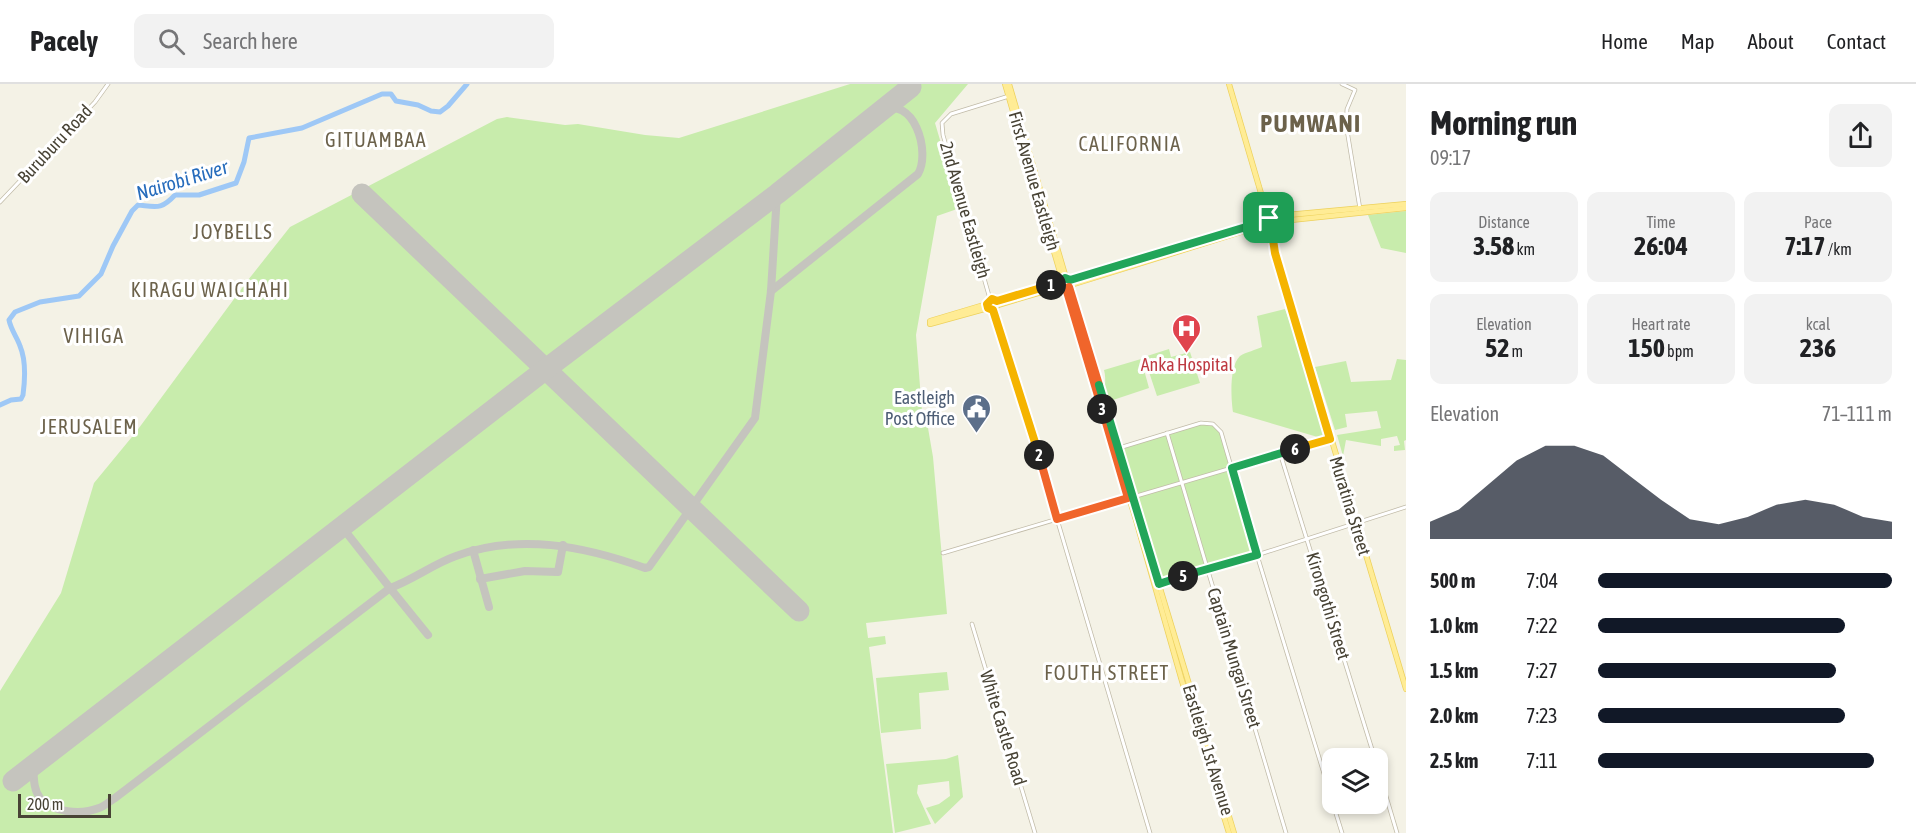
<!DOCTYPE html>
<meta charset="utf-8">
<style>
:root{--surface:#fff;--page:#f2f2f2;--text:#202124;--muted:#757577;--line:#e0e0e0;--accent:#111827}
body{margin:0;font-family:"Asap Condensed",sans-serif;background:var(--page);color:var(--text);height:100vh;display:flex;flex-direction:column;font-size:22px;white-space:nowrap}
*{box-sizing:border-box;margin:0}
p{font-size:20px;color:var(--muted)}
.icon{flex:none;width:33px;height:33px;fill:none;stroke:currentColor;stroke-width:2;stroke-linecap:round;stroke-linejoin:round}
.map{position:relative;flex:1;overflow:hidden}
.panel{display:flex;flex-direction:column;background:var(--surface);width:510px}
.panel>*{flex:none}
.controls{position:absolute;left:1322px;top:664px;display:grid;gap:12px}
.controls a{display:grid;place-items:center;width:66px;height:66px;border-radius:12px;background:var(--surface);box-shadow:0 3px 9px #0003;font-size:30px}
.scale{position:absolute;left:18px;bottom:15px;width:93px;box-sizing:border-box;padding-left:6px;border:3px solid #484335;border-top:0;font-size:16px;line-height:21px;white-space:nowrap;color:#484335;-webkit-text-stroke:4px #fff;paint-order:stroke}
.pin{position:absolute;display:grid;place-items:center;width:51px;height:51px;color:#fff;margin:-26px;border-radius:12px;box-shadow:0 3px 9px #0006}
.km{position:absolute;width:30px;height:30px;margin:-15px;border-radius:50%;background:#222;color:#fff;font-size:16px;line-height:30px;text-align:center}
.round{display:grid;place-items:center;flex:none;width:63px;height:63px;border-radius:12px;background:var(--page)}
.summary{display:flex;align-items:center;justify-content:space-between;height:102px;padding:0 24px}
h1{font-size:33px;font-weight:700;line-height:45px}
.figures{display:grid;grid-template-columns:repeat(3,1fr);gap:9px;height:102px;padding:6px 24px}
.figures div{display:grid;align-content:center;border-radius:12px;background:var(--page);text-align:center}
.figures b{font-size:26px;font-weight:700}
.figures small{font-size:16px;font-weight:400}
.figures p{font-size:16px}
.chart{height:168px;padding:12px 24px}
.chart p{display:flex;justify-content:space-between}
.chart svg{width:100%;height:108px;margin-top:6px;fill:var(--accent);opacity:.7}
ul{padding:0 24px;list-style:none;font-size:20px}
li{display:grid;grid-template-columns:96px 72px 1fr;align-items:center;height:45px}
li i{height:15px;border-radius:8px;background:var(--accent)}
header{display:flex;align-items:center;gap:36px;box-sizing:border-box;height:84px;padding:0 30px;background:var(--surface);border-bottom:2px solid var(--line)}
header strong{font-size:28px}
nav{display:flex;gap:33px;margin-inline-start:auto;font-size:21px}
.search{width:420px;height:54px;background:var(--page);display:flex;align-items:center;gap:15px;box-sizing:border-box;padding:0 21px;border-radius:12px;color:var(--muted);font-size:22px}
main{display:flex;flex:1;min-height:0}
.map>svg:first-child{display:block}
.green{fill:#c8ecac}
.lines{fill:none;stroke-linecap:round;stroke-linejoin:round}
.river{stroke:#9ec8f6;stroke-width:5}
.taxiway{stroke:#c5c4be;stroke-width:8}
.runway{stroke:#c5c4be;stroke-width:21}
.minor-casing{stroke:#c1bba8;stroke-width:4.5}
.major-casing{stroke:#edd15c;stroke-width:6}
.minor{stroke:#fff;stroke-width:3}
.major{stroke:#ffec95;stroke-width:4.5}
.split-1-casing{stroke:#fff;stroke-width:12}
.split-2-casing{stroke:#fff;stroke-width:12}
.split-3-casing{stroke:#fff;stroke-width:12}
.split-4-casing{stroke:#fff;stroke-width:12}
.split-5-casing{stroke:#fff;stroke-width:12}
.split-6-casing{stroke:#fff;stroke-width:12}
.split-7-casing{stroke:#fff;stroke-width:12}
.split-1{stroke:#22a559;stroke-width:8}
.split-2{stroke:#f5b400;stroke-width:8}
.split-3{stroke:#f0652b;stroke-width:8}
.split-4{stroke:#f0652b;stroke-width:8}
.split-5{stroke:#22a559;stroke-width:8}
.split-6{stroke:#22a559;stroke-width:8}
.split-7{stroke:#f5b400;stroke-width:8}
.labels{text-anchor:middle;stroke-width:6;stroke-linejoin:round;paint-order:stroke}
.street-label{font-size:18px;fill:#484335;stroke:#fff}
.health-label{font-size:18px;fill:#be3a42;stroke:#fff}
.service-label{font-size:18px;fill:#4e5e75;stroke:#fff;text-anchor:end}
.neighbourhood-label{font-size:20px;letter-spacing:1.5px;fill:#6c624b;stroke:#fff}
.water-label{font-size:20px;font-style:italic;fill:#266cbc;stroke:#fff}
.district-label{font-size:24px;font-weight:bold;letter-spacing:1.5px;fill:#6c624b;stroke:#fff}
</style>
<header>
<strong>Pacely</strong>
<div class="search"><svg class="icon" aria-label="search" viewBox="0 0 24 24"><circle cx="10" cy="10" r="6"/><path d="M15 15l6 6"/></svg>Search here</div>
<nav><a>Home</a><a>Map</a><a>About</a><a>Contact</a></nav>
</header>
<main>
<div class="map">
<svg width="1406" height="749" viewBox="0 0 1406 749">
<rect width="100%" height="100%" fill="#f4f2e6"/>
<!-- green -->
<g class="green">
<polygon points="850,0 968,0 935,39 960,124 937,132 916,251 922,328 928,344 933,373 947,530 866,539 868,554 885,552 886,560 869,563 893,749 0,749 0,607 61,509 94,399 136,348 248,196 290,143 497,35 507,33 565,41 578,40 645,51 679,54"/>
<polygon points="1406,127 1406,169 1381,164 1368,131"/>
<path d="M1285,225L1301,271L1322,342L1324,349L1321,354L1233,328C1231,315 1229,282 1240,272C1246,268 1256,266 1262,263L1257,232Z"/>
<polygon points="1169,265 1171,273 1190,268 1200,299 1157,312 1144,273"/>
<path d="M1141,275L1149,304L1107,318C1103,307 1107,296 1104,286Z"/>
<polygon points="1397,275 1406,276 1406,356 1404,357 1405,366 1394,367 1394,362 1400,361 1397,352 1381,355 1381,362 1346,356 1343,372 1337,351 1381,344 1377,327 1345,330 1347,343 1335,346 1315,283 1346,277 1351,298 1391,296"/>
<polygon points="1207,339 1219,344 1257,471 1159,499 1119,364"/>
<polygon points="947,588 949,606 919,609 921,645 881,649 876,594"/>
<polygon points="958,671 963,713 935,740 926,724 939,720 950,712 949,697 918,701 917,709 931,740 895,749 886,680 946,675"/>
</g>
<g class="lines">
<!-- river -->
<path class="river" d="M0,321L11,316L21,315L23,311C25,296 26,276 20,262C17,253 11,246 9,236L15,228L40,218L79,212L101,190L113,162L132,127L138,121C157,123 161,126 175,111H199L236,99L244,78L249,54L302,44L382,10H391L396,17L418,21L431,27L440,28L448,22L467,0"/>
<!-- taxiway -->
<g class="taxiway">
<path d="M771,207L918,90C931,68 914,10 880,27"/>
<polyline points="473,466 489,523"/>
<polyline points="480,495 525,487 558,488 563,461"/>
<path d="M428,551L390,504C413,496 433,480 456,472C519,449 584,462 645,484L649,483L755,334L771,207L777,110"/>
<path d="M33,681C34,692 33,705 40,714C53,729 81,731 99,724C105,722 110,717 115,714L390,504L342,443"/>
</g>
<!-- runway -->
<g class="runway">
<polyline points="362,110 799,527"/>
<polyline points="13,697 546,285 777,110 911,3"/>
</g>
<defs>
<g id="minor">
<polyline points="1342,0 1355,6 1347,25 1346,40 1360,125"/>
<polyline points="0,118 95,18 108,0"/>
<polyline points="990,215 943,51 942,39 951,30 1009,12"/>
<polyline points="993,226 1036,364 1150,749"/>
<polyline points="1167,349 1286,749"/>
<polyline points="1119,364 1201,339 1213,340 1221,348 1257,471 1332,716"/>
<polyline points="1280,369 1375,675"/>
<polyline points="1133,413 1330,355"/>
<polyline points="943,469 1128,414"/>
<polyline points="1159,499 1257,471 1406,423"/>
<polyline points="972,540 1035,749"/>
<polyline points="1377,682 1397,749"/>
<polyline points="1333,720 1342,749"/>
</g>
<g id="major">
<polyline points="1005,0 1062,195"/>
<polyline points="1009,0 1066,194"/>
<polyline points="1229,0 1265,123 1266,133"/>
<polyline points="1262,138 1266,133 1406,120"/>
<polyline points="1272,139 1282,137 1406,124"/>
<polyline points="1265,144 1281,186 1406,605"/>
<polyline points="1071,201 1257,143 1263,142 1269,143 1272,138 1269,134"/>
<polyline points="1069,203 1234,749"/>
<circle cx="992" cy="220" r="5.5"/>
<polyline points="997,217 1060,199"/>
<polyline points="987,220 930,237 930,240 988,224"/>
<polyline points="998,221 1062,202"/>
<polyline points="1229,749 1182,597 1136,436 1067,209 1060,199 1065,194 1070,196 1262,138"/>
</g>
</defs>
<!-- minor casing -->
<use href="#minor" class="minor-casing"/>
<!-- major casing -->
<use href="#major" class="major-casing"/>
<!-- minor -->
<use href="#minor" class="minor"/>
<!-- major -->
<use href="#major" class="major"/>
</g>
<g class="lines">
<defs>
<polyline id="split-1" points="1051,201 1060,198 1065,194 1070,196 1256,140 1262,138 1264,134 1269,134"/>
<polyline id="split-2" points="1039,371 993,226 988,224 987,220 992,215 997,217 1051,201"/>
<polyline id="split-3" points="1039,371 1057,435 1128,414 1102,325"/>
<polyline id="split-4" points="1099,301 1069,203 1066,204 1102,325"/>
<polyline id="split-5" points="1099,301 1159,500 1183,492"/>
<polyline id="split-6" points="1183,492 1257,471 1232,384 1295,365"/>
<polyline id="split-7" points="1269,134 1272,138 1271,142 1275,169 1330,355 1295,365"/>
</defs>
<!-- split-1 casing -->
<use href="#split-1" class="split-1-casing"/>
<!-- split-2 casing -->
<use href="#split-2" class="split-2-casing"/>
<!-- split-3 casing -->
<use href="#split-3" class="split-3-casing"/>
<!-- split-4 casing -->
<use href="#split-4" class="split-4-casing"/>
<!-- split-5 casing -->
<use href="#split-5" class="split-5-casing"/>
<!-- split-6 casing -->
<use href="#split-6" class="split-6-casing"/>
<!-- split-7 casing -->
<use href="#split-7" class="split-7-casing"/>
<!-- split-1 -->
<use href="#split-1" class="split-1"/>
<!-- split-2 -->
<use href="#split-2" class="split-2"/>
<!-- split-3 -->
<use href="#split-3" class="split-3"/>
<!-- split-4 -->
<use href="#split-4" class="split-4"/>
<!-- split-5 -->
<use href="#split-5" class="split-5"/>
<!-- split-6 -->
<use href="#split-6" class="split-6"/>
<!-- split-7 -->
<use href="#split-7" class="split-7"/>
</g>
<!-- icons -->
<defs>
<symbol id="hospital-pin" viewBox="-11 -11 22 30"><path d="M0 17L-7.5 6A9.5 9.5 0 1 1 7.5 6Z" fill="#e0444e" stroke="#fff"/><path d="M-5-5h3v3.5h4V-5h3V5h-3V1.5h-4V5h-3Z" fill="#fff"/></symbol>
<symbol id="civic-pin" viewBox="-11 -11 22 30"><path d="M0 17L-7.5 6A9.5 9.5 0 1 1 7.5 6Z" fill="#5c6f8a" stroke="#fff"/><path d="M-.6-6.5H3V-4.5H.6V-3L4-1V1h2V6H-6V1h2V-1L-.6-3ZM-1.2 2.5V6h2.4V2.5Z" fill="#fff"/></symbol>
</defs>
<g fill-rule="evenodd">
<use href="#hospital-pin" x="1170" y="228" width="33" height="45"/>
<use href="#civic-pin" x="960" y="308" width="33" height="45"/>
</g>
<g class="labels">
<!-- street labels -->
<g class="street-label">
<text transform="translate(55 60) rotate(-47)" y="6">Buruburu Road</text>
<text transform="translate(1034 97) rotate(74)" y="6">First Avenue Eastleigh</text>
<text transform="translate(965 126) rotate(74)" y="6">2nd Avenue Eastleigh</text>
<text transform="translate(1350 422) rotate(73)" y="6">Muratina Street</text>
<text transform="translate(1328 522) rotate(73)" y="6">Kirongothi Street</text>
<text transform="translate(1234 574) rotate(73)" y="6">Captain Mungai Street</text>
<text transform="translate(1003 644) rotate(73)" y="6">White Castle Road</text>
<text transform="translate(1208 666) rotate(73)" y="6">Eastleigh 1st Avenue</text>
</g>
<!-- health labels -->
<g class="health-label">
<text x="1187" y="287">Anka Hospital</text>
</g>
<!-- service labels -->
<g class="service-label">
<text x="955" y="320">Eastleigh<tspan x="955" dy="21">Post Office</tspan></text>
</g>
<!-- neighbourhood labels -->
<g class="neighbourhood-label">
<text x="376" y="63">GITUAMBAA</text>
<text x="1130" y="67">CALIFORNIA</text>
<text x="233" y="155">JOYBELLS</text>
<text x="210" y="213">KIRAGU WAICHAHI</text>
<text x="94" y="259">VIHIGA</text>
<text x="89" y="350">JERUSALEM</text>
<text x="1107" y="596">FOUTH STREET</text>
</g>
<!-- water labels -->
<g class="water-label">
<text transform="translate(182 96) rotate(-17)" y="7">Nairobi River</text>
</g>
<!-- district labels -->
<g class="district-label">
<text x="1311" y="48">PUMWANI</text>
</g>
</g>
</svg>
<div class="controls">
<a><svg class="icon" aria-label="layers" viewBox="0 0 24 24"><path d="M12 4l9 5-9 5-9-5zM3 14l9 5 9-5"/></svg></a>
</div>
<div class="scale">200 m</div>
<div class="pin" style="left:1269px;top:134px;background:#1e9e55"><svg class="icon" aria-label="arrive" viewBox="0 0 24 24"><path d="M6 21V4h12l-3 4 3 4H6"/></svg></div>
<b class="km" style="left:1051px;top:201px">1</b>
<b class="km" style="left:1039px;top:371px">2</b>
<b class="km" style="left:1102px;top:325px">3</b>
<b class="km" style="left:1183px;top:492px">5</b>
<b class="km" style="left:1295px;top:365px">6</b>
</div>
<section class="panel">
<div class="summary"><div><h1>Morning run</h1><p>09:17</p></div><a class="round"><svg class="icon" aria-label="share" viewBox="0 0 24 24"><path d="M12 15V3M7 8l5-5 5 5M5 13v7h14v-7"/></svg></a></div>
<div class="figures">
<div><p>Distance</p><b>3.58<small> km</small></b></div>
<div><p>Time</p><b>26:04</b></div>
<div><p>Pace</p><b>7:17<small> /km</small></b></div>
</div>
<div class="figures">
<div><p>Elevation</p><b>52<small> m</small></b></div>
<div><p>Heart rate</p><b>150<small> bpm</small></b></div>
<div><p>kcal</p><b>236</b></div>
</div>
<div class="chart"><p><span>Elevation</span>71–111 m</p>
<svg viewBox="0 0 160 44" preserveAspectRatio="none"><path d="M0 44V37L10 32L20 22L30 12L40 6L50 6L60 10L70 19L80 28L90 36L100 38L110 35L120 30L130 28L140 30L150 35L160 37V44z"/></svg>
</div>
<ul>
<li><b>500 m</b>7:04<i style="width:100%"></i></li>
<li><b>1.0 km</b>7:22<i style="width:84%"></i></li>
<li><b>1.5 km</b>7:27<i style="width:81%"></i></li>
<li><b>2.0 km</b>7:23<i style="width:84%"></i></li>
<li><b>2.5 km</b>7:11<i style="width:94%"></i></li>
</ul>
</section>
</main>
